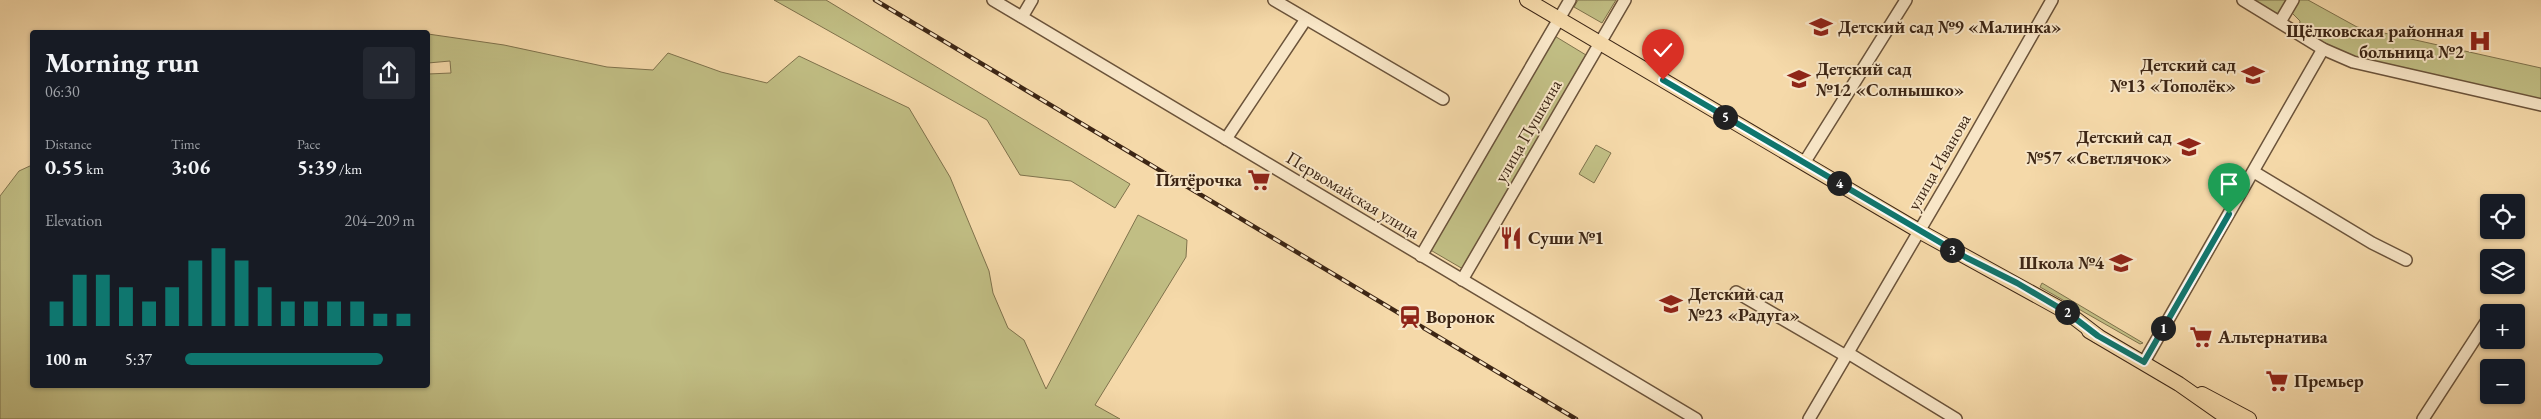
<!DOCTYPE html>
<meta charset="utf-8">
<style>
:root{--surface:#171b24;--page:#242831;--text:#f1f3f6;--muted:#9ea1a6;--accent:#0f766e}
body{margin:0;font-family:"EB Garamond",serif;background:var(--page);color:var(--text);height:100vh;display:flex;flex-direction:column;font-size:19px;white-space:nowrap}
*{box-sizing:border-box;margin:0}
p{font-size:16px;color:var(--muted)}
.icon{flex:none;width:28px;height:28px;fill:none;stroke:currentColor;stroke-width:2;stroke-linecap:round;stroke-linejoin:round}
.map{position:relative;flex:1;overflow:hidden}
.sheet{position:absolute;left:30px;top:30px;width:400px;height:358px;display:flex;flex-direction:column;background:var(--surface);border-radius:5px;box-shadow:0 1px 4px #0004}
.sheet>*{flex:none}
.tools{position:absolute;left:2480px;top:194px;display:grid;gap:10px}
.tools a{display:grid;place-items:center;width:45px;height:45px;border-radius:5px;background:var(--surface);box-shadow:0 1px 4px #0004;font-size:25px}
.pin{position:absolute;display:grid;place-items:center;width:42px;height:42px;color:#fff;margin:-51px -21px;border-radius:50% 50% 50% 0;rotate:-45deg;box-shadow:0 0 5px #0007}
.pin .icon{rotate:45deg}
.km{position:absolute;width:25px;height:25px;margin:-12px;border-radius:50%;background:#222;color:#fff;font-size:14px;line-height:25px;text-align:center}
.round{display:grid;place-items:center;flex:none;width:52px;height:52px;border-radius:5px;background:var(--page)}
.head{display:flex;align-items:center;justify-content:space-between;height:85px;padding:0 15px}
h1{font-size:28px;font-weight:700;line-height:38px}
.stats{display:grid;grid-template-columns:repeat(3,1fr);gap:8px;height:85px;padding:5px 15px}
.stats div{display:grid;align-content:center}
.stats b{font-size:21px;font-weight:700}
.stats small{font-size:14px;font-weight:400}
.stats p{font-size:14px}
.chart{height:140px;padding:10px 15px}
.chart p{display:flex;justify-content:space-between}
.chart svg{width:100%;height:90px;margin-top:5px;stroke:var(--accent);stroke-width:6}
ul{padding:0 15px;list-style:none;font-size:16px}
li{display:grid;grid-template-columns:80px 60px 1fr;align-items:center;height:38px}
li i{height:12px;border-radius:6px;background:var(--accent)}
.map>svg:first-child{display:block}
.green{fill:#c1be84;stroke:#7f724c}
.lines{fill:none;stroke-linecap:round;stroke-linejoin:round}
.minor-casing{stroke:#6b533a;stroke-width:14}
.major-casing{stroke:#3d2615;stroke-width:16}
.minor{stroke:#f8e6c7;stroke-width:11}
.major{stroke:#f5d9a9;stroke-width:14}
.rail-casing{stroke:#3d2615;stroke-width:4.5}
.rail{stroke:#f8e6c7;stroke-width:2.5;stroke-dasharray:8;stroke-linecap:butt}
.route-casing{stroke:#fff;stroke-width:10}
.route{stroke:#0f766e;stroke-width:6}
.labels{text-anchor:middle;stroke-width:4;stroke-linejoin:round;paint-order:stroke}
.poi-label{font-size:18px;font-weight:bold;fill:#3d2615;stroke:#f8e6c7;text-anchor:start}
.street-label{font-size:18px;fill:#3d2615;stroke:#f8e6c7}
</style>
<div class="map">
<svg width="2541" height="419" viewBox="0 0 2541 419">
<rect width="100%" height="100%" fill="#f5d9a9"/>
<filter id="stains"><feTurbulence type="fractalNoise" baseFrequency=".004" numOctaves="4"/><feColorMatrix values="0 0 0 0 .2 0 0 0 0 .09 0 0 0 0 .02 0 0 0 .5 -.17"/></filter>
<radialGradient id="worn" r=".72"><stop offset=".6" stop-color="#630" stop-opacity="0"/><stop offset="1" stop-color="#630" stop-opacity=".3"/></radialGradient>
<!-- green -->
<g class="green">
<polygon points="774,0 826,0 1130,184 1115,208 1071,181 1020,175 987,120"/>
<polygon points="1578,0 1616,0 1602,23 1574,7"/>
<polygon points="2253,0 2286,0 2278,14"/>
<polygon points="2298,0 2308,0 2357,27 2541,68 2541,102 2350,57 2299,29 2300,21 2292,13"/>
<polygon points="428,34 504,45 607,67 653,70 668,53 721,72 767,83 799,56 909,108 950,177 989,271 993,293 1008,328 1024,340 1046,389 1138,215 1187,240 1186,257 1095,405 1120,419 0,419 0,196 19,171 32,165 32,385 428,385 428,74 451,73 450,61 428,63"/>
<polygon points="1553,35 1586,55 1463,269 1427,248"/>
<polygon points="1596,145 1611,153 1594,183 1579,174"/>
<polygon points="2042,283 2143,343 2140,344 2040,287"/>
</g>
<g class="lines">
<defs>
<g id="minor">
<polyline points="993,0 1696,419"/>
<polyline points="1274,0 1443,99"/>
<polyline points="2243,0 2323,49 2353,62 2541,105"/>
<polyline points="1022,17 1032,0"/>
<polyline points="2280,22 2293,0"/>
<polyline points="1226,139 1306,19"/>
<polyline points="1804,163 1906,0"/>
<polyline points="2254,172 2372,243 2406,260"/>
<polyline points="1421,256 1570,0"/>
<polyline points="1462,280 1625,0"/>
<polyline points="1736,292 1846,356"/>
<polyline points="1848,353 1956,419"/>
<polyline points="2144,362 2323,49"/>
<polyline points="1809,419 1955,170 2052,0"/>
<polyline points="2423,419 2486,322"/>
</g>
<g id="major">
<polyline points="1527,0 1919,231 2068,313 2098,336"/>
<polyline points="2089,331 2179,384 2229,419"/>
<polyline points="2202,394 2249,419"/>
</g>
</defs>
<!-- minor casing -->
<use href="#minor" class="minor-casing"/>
<!-- major casing -->
<use href="#major" class="major-casing"/>
<!-- minor -->
<use href="#minor" class="minor"/>
<!-- major -->
<use href="#major" class="major"/>
<defs>
<polyline id="rail" points="875,0 1576,419"/>
</defs>
<!-- rail casing -->
<use href="#rail" class="rail-casing"/>
<!-- rail -->
<use href="#rail" class="rail"/>
</g>
<g class="lines">
<defs>
<polyline id="route" points="1663,80 1967,258 2017,283 2068,313 2098,336 2144,362 2229,214"/>
</defs>
<!-- route casing -->
<use href="#route" class="route-casing"/>
<!-- route -->
<use href="#route" class="route"/>
</g>
<!-- icons -->
<defs>
<symbol id="school-bare" viewBox="-9 -9 18 18"><path d="M0-5L7-2L0 1L-7-2ZM-4 1L0 2.5L4 1V4Q0 6-4 4Z" fill="#8f2418" stroke="#f8e6c7" stroke-width="2.5" paint-order="stroke"/></symbol>
<symbol id="hospital-bare" viewBox="-9 -9 18 18"><path d="M-5-5h3v3.5h4V-5h3V5h-3V1.5h-4V5h-3Z" fill="#8f2418" stroke="#f8e6c7" stroke-width="2.5" paint-order="stroke"/></symbol>
<symbol id="supermarket-bare" viewBox="-9 -9 18 18"><path d="M-6-5.5h2.5l.6 2H6L4.5 2H-2.5L-4.4-4H-6ZM-1.5 3.2a1.3 1.3 0 1 0 .1 0ZM3 3.2a1.3 1.3 0 1 0 .1 0Z" fill="#8f2418" stroke="#f8e6c7" stroke-width="2.5" paint-order="stroke"/></symbol>
<symbol id="restaurant-bare" viewBox="-9 -9 18 18"><path d="M-5-6h1v4h1v-4h1v4h1v-4h1v5L-1.5 .5V6h-2V.5L-5-1ZM5-6V6H3V1.5H1.5Q1.5-4 5-6Z" fill="#8f2418" stroke="#f8e6c7" stroke-width="2.5" paint-order="stroke"/></symbol>
<symbol id="station-bare" viewBox="-9 -9 18 18"><path d="M-3-6H3Q5-6 5-4V2Q5 4 3 4L4.5 6H3L1.5 4h-3L-3 6H-4.5L-3 4Q-5 4-5 2V-4Q-5-6-3-6ZM-3.5-4v3h7v-3ZM-3.5 1v1.5H-2V1ZM2 1v1.5H3.5V1Z" fill="#8f2418" stroke="#f8e6c7" stroke-width="2.5" paint-order="stroke"/></symbol>
</defs>
<g fill-rule="evenodd">
<use href="#school-bare" x="1805" y="11" width="32" height="32"/>
<use href="#hospital-bare" x="2464" y="25" width="32" height="32"/>
<use href="#school-bare" x="2237" y="59" width="32" height="32"/>
<use href="#school-bare" x="1783" y="63" width="32" height="32"/>
<use href="#school-bare" x="2173" y="131" width="32" height="32"/>
<use href="#supermarket-bare" x="1243" y="164" width="32" height="32"/>
<use href="#restaurant-bare" x="1495" y="222" width="32" height="32"/>
<use href="#school-bare" x="2105" y="247" width="32" height="32"/>
<use href="#school-bare" x="1655" y="288" width="32" height="32"/>
<use href="#station-bare" x="1394" y="301" width="32" height="32"/>
<use href="#supermarket-bare" x="2185" y="321" width="32" height="32"/>
<use href="#supermarket-bare" x="2261" y="365" width="32" height="32"/>
</g>
<g class="labels">
<!-- poi labels -->
<g class="poi-label">
<text x="1838" y="33">Детский сад №9 «Малинка»</text>
<text x="2464" y="37" text-anchor="end">Щёлковская районная<tspan x="2464" dy="21">больница №2</tspan></text>
<text x="2236" y="71" text-anchor="end">Детский сад<tspan x="2236" dy="21">№13 «Тополёк»</tspan></text>
<text x="1816" y="75">Детский сад<tspan x="1816" dy="21">№12 «Солнышко»</tspan></text>
<text x="2172" y="143" text-anchor="end">Детский сад<tspan x="2172" dy="21">№57 «Светлячок»</tspan></text>
<text x="1242" y="186" text-anchor="end">Пятёрочка</text>
<text x="1528" y="244">Суши №1</text>
<text x="2104" y="269" text-anchor="end">Школа №4</text>
<text x="1688" y="300">Детский сад<tspan x="1688" dy="21">№23 «Радуга»</tspan></text>
<text x="1426" y="323">Воронок</text>
<text x="2218" y="343">Альтернатива</text>
<text x="2294" y="387">Премьер</text>
</g>
<!-- street labels -->
<g class="street-label">
<text transform="translate(1528 131) rotate(-60)" y="6">улица Пушкина</text>
<text transform="translate(1939 162) rotate(-60)" y="6">улица Иванова</text>
<text transform="translate(1353 195) rotate(31)" y="6">Первомайская улица</text>
</g>
</g>
<rect width="100%" height="100%" filter="url(#stains)"/>
<rect width="100%" height="100%" fill="url(#worn)"/>
</svg>
<div class="tools">
<a><svg class="icon" aria-label="locate" viewBox="0 0 24 24"><circle cx="12" cy="12" r="6"/><path d="M12 2v4M12 18v4M2 12h4M18 12h4"/></svg></a>
<a><svg class="icon" aria-label="layers" viewBox="0 0 24 24"><path d="M12 4l9 5-9 5-9-5zM3 14l9 5 9-5"/></svg></a>
<a>+</a>
<a>−</a>
</div>
<div class="pin" style="left:2229px;top:214px;background:#1e9e55"><svg class="icon" aria-label="arrive" viewBox="0 0 24 24"><path d="M6 21V4h12l-3 4 3 4H6"/></svg></div>
<div class="pin" style="left:1663px;top:80px;background:#d93025"><svg class="icon" aria-label="check" viewBox="0 0 24 24"><path d="M5 12l5 5 9-10"/></svg></div>
<b class="km" style="left:2163px;top:328px">1</b>
<b class="km" style="left:2067px;top:312px">2</b>
<b class="km" style="left:1952px;top:250px">3</b>
<b class="km" style="left:1839px;top:183px">4</b>
<b class="km" style="left:1725px;top:117px">5</b>
<section class="sheet">
<div class="head"><div><h1>Morning run</h1><p>06:30</p></div><a class="round"><svg class="icon" aria-label="share" viewBox="0 0 24 24"><path d="M12 15V3M7 8l5-5 5 5M5 13v7h14v-7"/></svg></a></div>
<div class="stats">
<div><p>Distance</p><b>0.55<small> km</small></b></div>
<div><p>Time</p><b>3:06</b></div>
<div><p>Pace</p><b>5:39<small> /km</small></b></div>
</div>
<div class="chart"><p><span>Elevation</span>204–209 m</p>
<svg viewBox="0 0 160 44" preserveAspectRatio="none"><path d="M5 44V32M15 44V19M25 44V19M35 44V25M45 44V32M55 44V25M65 44V12M75 44V6M85 44V12M95 44V25M105 44V32M115 44V32M125 44V32M135 44V32M145 44V38M155 44V38"/></svg>
</div>
<ul>
<li><b>100 m</b>5:37<i style="width:86%"></i></li>
</ul>
</section>
</div>
